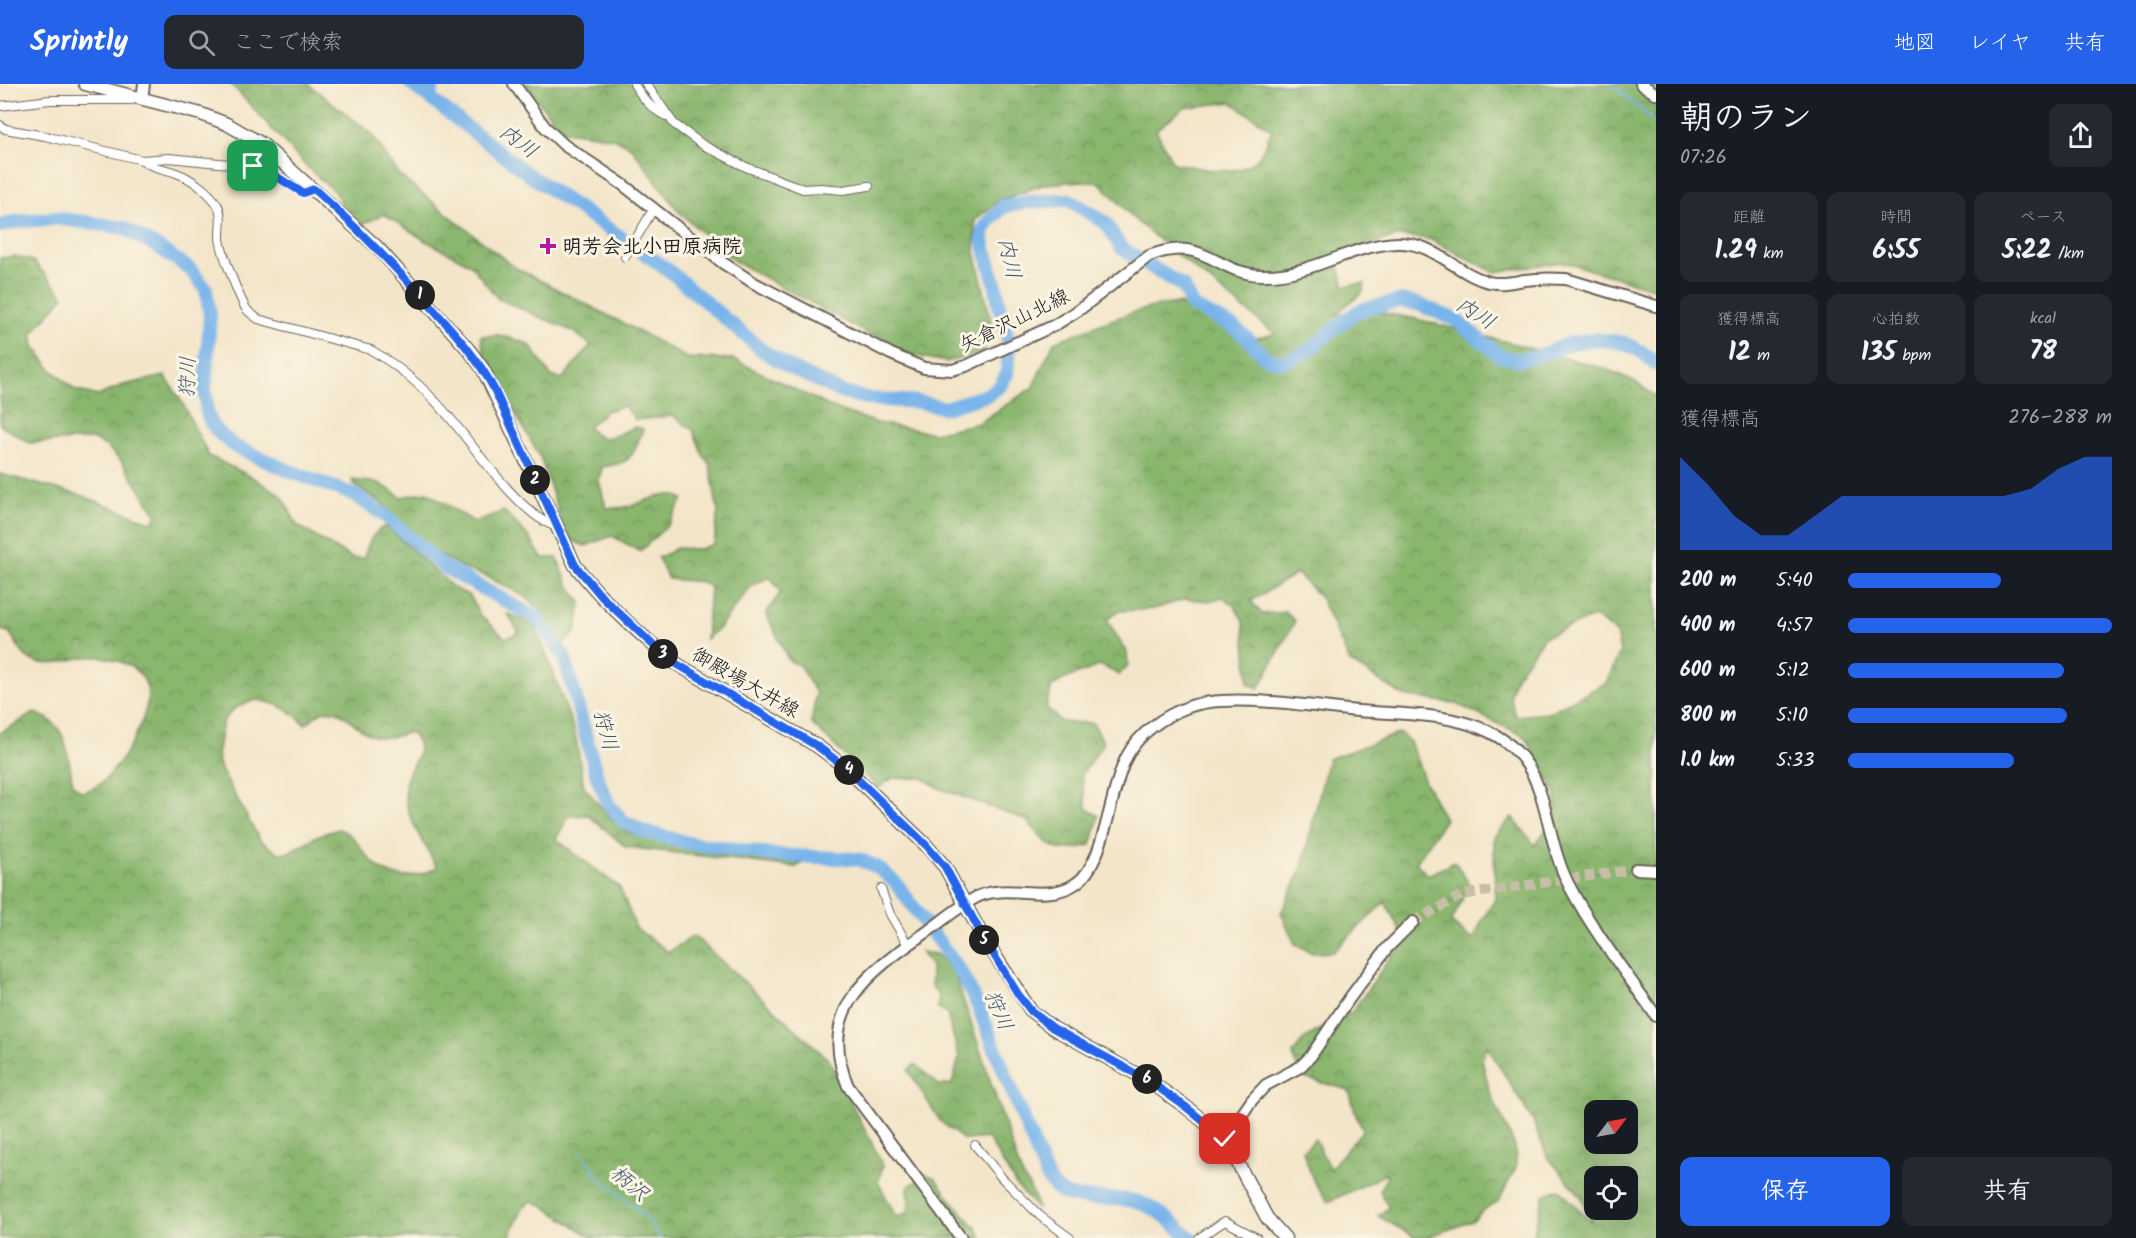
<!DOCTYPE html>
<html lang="ja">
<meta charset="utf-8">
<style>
:root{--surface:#171b24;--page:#242831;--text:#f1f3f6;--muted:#9ea1a6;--accent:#2563eb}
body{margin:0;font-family:Kalam,"Klee One",sans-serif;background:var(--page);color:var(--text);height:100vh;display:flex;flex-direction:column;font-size:22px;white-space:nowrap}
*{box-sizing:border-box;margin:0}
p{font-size:20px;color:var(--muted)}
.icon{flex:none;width:33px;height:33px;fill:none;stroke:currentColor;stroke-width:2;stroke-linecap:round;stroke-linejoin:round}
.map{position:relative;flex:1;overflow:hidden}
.side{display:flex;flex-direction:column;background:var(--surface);width:480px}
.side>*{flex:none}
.needle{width:39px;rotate:58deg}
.buttons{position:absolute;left:1584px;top:1016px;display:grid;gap:12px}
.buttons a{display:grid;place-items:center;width:54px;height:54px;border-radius:12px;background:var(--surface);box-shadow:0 6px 24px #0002;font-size:30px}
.pin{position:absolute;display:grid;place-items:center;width:51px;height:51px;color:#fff;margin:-26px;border-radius:12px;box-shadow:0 3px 9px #0006}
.km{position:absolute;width:30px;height:30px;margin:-15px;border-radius:50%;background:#222;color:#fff;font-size:16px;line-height:30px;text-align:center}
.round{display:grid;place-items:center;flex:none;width:63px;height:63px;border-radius:12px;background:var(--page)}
.headline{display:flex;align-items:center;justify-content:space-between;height:102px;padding:0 24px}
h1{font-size:33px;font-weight:800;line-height:45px}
.figures{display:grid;grid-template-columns:repeat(3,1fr);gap:9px;height:102px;padding:6px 24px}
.figures div{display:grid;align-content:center;border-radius:12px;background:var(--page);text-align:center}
.figures b{font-size:26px;font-weight:800}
.figures small{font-size:16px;font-weight:400}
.figures p{font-size:16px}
.chart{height:168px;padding:12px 24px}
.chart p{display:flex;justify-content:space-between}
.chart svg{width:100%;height:108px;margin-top:6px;fill:var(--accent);opacity:.7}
.primary-button{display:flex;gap:12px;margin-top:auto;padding:12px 24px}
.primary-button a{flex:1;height:69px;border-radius:12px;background:var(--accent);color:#fff;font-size:24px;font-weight:800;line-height:69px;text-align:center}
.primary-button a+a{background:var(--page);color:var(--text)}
ul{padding:0 24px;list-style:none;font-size:20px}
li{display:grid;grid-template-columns:96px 72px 1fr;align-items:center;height:45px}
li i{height:15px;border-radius:8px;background:var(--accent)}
header{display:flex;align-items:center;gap:36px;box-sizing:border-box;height:84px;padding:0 30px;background:var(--accent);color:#fff}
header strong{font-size:28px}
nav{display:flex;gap:33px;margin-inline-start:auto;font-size:21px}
.search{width:420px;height:54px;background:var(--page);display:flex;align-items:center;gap:15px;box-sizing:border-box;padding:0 21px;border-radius:12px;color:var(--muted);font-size:22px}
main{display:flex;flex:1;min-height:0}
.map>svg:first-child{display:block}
.forest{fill:url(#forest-crowns);stroke:#536945;stroke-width:1.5;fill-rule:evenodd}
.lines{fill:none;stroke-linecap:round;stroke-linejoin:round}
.stream{stroke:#78b4ea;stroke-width:2}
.river{stroke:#78b4ea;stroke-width:14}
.tertiary-tunnel{stroke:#c8bda6;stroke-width:10;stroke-dasharray:10 5;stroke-linecap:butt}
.minor-casing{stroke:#676259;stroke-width:10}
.tertiary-casing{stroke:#676259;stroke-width:14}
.secondary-casing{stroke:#676259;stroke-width:14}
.primary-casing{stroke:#676259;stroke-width:15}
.minor{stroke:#fff;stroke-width:8}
.tertiary{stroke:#fff;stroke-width:10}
.secondary{stroke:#fff;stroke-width:10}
.primary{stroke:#fff;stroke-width:12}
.route-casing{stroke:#fff;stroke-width:12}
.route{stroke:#2563eb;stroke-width:8}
.poi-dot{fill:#b5179e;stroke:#fcf5e5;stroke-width:2}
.labels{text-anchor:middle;stroke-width:6;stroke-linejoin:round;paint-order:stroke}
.poi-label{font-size:20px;font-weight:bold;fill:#1c1c1c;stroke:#fcf5e5;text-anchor:start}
.street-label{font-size:20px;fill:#1c1c1c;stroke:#fcf5e5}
.water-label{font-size:21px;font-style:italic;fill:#41596e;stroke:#fcf5e5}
</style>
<header>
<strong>Sprintly</strong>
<div class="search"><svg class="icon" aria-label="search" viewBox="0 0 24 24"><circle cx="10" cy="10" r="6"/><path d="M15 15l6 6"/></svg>ここで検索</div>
<nav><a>地図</a><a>レイヤ</a><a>共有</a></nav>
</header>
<main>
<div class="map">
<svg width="1656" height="1154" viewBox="0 0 1656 1154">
<defs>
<pattern id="forest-crowns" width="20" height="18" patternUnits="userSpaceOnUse" patternTransform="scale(1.5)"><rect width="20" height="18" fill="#8ab66e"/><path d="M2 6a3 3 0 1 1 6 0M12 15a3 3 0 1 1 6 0" fill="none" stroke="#70935a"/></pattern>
</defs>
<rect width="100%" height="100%" fill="#fcf5e5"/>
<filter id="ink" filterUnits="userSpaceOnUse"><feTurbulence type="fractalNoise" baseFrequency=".0167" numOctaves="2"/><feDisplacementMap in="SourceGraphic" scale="12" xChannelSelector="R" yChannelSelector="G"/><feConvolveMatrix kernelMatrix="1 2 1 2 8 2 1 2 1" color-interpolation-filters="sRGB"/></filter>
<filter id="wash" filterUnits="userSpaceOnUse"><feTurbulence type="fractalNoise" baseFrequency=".008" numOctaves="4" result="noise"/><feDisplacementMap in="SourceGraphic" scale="24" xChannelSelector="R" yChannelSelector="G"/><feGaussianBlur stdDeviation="1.35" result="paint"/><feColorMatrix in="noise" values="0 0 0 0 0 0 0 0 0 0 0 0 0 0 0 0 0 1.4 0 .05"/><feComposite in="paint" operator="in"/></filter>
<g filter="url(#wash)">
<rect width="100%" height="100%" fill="#f3e5c9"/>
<!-- forest -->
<g class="forest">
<path d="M231,0H308L372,50L399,91L514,183L640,248L687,274L733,275L833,324L877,339L934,349L979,339L1032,304L1054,258C1088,246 1153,215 1188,220C1206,223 1233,245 1248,256L1275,250L1137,138L1100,99L1081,97L1046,100L1000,116L975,136V168L994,250L981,269L946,278L905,270L734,177L679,128L631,63L614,54L561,46L525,0H1656V205L1563,178L1494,188L1429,155L1400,152L1335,169L1344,202L1365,199L1362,209L1335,230L1366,226L1412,234L1519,261L1606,285L1634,297L1656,313V1154H1532L1544,1111L1559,1105L1592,1139L1581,1112L1547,1072L1533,1037L1487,962L1482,975L1489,1006L1515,1062L1516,1083L1499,1117L1485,1125L1472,1137L1425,1154H1416L1378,1132L1389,1123L1383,1115L1380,1105L1387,1093L1386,1090L1328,1118L1313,1096L1303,1067L1315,1055L1330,1085L1363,1046L1356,1032L1349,1006L1304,994L1295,979L1293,969L1305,954L1352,928L1404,854L1385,818L1333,868L1312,869L1295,860L1281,829L1301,787L1328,675L1400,649L1410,658L1425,698L1445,735L1416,779L1428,791L1455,778L1470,801L1451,838L1473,856L1483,834L1495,816L1494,753L1512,733L1535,761L1554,735L1556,710L1526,653L1457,620L1404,612L1350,578L1321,515L1297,489L1251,517L1262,530L1285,528L1295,537L1259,604L1249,600L1243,536L1235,523L1223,513L1210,517L1185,515L1154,525L1118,527L1107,536L1127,569L1128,581L1119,591L1101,581L1067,594L1052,602L1046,623L1061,638L1093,639L1104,659L1081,691L1087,725L1099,732L1091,761L1080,764L1060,766L1047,759L1026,736L939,704L923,694H893L878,704L811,639L816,609L799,581L789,577L766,529L781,508L770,493L752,501L718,545L706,555L710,503L703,498L668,495L658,474L677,464L699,465L714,460L718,428L710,381L702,369L693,346L673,332L636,336L624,322L606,327L588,343C602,363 617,350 635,343L643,345C632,373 633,379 602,383L599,397L606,424C613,424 620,424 626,423C647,419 662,403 683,415L668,441L640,467L612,452L585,462L573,457L563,442L541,375L485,275L481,252L499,251L529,260L551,292L562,295L591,261L570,246L498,215L470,180L426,157L384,130L363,140L344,126L337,110L305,81ZM1231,18L1272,46C1268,54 1265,65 1259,72C1241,97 1198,83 1173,79L1156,46L1184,24ZM1594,533L1616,548L1620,568L1606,599L1548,629L1515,632L1510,611L1515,594L1544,553ZM1594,1026H1628V1059H1594ZM1594,1092H1628V1125H1594Z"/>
<path d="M15,172L33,177L64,212L32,250L34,262L50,284L75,306L98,312L123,301L165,292L182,318L209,372L250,392L278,409L283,414L297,441L321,456L352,474H364C368,459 372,448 386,442L454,504L470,512L479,530L505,554L519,549L508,530L532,538L542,558L575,649L584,703L613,736L630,749L679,762L717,770L803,779L796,783L626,763L588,731L569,732L556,755L620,804L636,844L669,868L694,852L829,976L883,1081L878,1098L897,1133L909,1128L908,1103L926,1090L935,1094L947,1111L977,1145L982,1154H593L542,1121L532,1117L524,1122L509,1154H0V649L34,629C70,639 67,671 73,701L82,708C103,703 111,690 123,673C133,659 149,627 148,609C146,581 110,571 86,573C71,575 51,583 36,578C22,574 18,560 9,548L0,546V390L80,411L151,438L157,432L122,378L106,362L92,355L30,359L0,341V174ZM255,616C275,618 292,625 305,641C311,637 317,629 324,627C345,622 356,649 377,653C389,655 399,651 410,648C432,668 407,680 405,702C403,733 425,758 437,784C411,796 390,798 369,774C355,760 359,754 339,745L319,751L287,769H278L260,756L221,686L217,671L223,637L235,624Z"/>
<polygon points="352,396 379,399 401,413 427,408 474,438 504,427 529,453 542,474 557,474 568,500 581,519 576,549 564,559 552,548 546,532 526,513 486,492 465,485 415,456 382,419 354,401"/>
<path d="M921,868L936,870L953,885C975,951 997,1017 1019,1083C1024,1099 1037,1109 1037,1125L1016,1101L988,1054L964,1056L940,1037L908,986L915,980L939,1001L952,1000L959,973L947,930L937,923L939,913L931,901V882Z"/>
</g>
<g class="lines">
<!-- stream -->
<g class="stream">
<polyline points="1611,0 1656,39"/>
<polyline points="581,1067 598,1092 647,1134 660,1154"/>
</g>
<!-- river -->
<g class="river">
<polyline points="411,0 528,90 667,185 763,267 789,283 843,309 871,315 919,318 945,324 987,311 1000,302 1007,290 1009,259 1000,226 996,202 986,169 983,156 983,147 990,136 1004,122 1027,118 1069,116 1106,139 1121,164 1184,203 1192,222 1232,242 1247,254 1266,274 1281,278 1291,276 1312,264 1336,243 1357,228 1367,224 1402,217 1418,220 1456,236 1500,272 1520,276 1542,271 1571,259 1596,255 1624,259 1642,268 1656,280"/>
<polyline points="430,15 433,0"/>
<path d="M0,142L14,138L56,134L124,144L159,164L190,185L206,205L210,232L205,307L207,328L211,340L222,352L236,363L287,386L354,411L383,430L444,483L538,535L564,572L597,693L609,721L623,737L642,747L689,759L774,771L858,775L877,783L896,799L960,887L977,920L1046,1091C1049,1096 1053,1102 1058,1106C1078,1121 1117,1110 1141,1119C1160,1126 1175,1141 1191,1154"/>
</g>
</g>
</g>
<g filter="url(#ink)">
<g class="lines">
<!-- tertiary-tunnel -->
<polyline class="tertiary-tunnel" points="1413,838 1462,811 1636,785"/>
<defs>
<g id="minor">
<path d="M634,0C643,15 651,25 668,33"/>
<polyline points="646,0 674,40 703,61 746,83 803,105 821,104 843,106 869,102"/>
<polyline points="0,22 50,16 132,16"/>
<polyline points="0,41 5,45 45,52 142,76 169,74 259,83 303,109 314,105"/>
<path d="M142,76C153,85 164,84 176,89C191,94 208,107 217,120C223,130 220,141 220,152C219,163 240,216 247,226C250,229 254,232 258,235L371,266C399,282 424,304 445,328C470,356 522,435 556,442"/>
<polyline points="625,173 654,124"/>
<polyline points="881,805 890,830 908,861"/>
<polyline points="975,1061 1002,1094 1040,1132 1070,1154"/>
<polyline points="1199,1154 1225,1137 1257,1154"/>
</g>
<g id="tertiary">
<polyline points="1641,0 1656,10"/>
<polyline points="1636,785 1656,786"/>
<polyline points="1225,1055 1252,1016 1266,1001 1300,983 1311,972 1349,915 1387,864 1413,838"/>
<path d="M961,1154L848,1002C816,926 868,889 924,850C941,838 960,821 979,812C1010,799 1046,819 1075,800C1106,781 1109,706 1127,672C1139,649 1164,632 1188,623C1228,608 1313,623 1358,627C1396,630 1436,629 1472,641C1557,668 1537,744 1571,805C1595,850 1627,890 1656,932"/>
</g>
<g id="secondary">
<path d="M514,0L545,43L564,61L622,100L723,179L754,199L891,270L924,284L952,286L966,282L1055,241L1079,226L1149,172C1204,150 1215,190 1262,191C1310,193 1351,160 1398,159C1435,158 1456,190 1489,198C1501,201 1513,198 1525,196C1539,194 1552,194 1566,195L1656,222"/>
<polyline points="142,15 144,0"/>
</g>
<path id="primary" d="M85,0L201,30L227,40L262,60L377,163L469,266L483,285L575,481C603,518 639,550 675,579L817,662L845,683L926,761L945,783L983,853L1031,927L1053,944L1149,997L1186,1023L1225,1055L1267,1134L1285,1154"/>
</defs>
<!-- minor casing -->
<use href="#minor" class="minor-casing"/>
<!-- tertiary casing -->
<use href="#tertiary" class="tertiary-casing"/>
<!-- secondary casing -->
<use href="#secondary" class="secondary-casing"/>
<!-- primary casing -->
<use href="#primary" class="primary-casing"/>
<!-- minor -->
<use href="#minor" class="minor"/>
<!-- tertiary -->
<use href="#tertiary" class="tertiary"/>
<!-- secondary -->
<use href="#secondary" class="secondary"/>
<!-- primary -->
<use href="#primary" class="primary"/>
</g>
</g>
<g class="lines" filter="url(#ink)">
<defs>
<path id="route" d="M253,82H259L303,109L314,105C354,140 390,178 426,217C451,245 476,271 494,305L575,481L602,513L654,562L675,579L817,662L845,683L926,761L945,783L983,853L1018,910L1031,927L1053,944L1149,997L1186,1023L1225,1055"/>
</defs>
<!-- route casing -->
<use href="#route" class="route-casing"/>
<!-- route -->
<use href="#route" class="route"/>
</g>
<!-- markers -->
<path class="poi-dot" d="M545 153h6v6h6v6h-6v6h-6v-6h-6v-6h6z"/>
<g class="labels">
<!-- poi labels -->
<g class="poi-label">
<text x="562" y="169">明芳会北小田原病院</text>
</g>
<!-- street labels -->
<g class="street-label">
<text transform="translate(1014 236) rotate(-26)" y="7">矢倉沢山北線</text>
<text transform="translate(746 598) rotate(30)" y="7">御殿場大井線</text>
</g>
<!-- water labels -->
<g class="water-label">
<text transform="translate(519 57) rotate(37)" y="7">内川</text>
<text transform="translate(1010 174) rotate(78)" y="7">内川</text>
<text transform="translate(1476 229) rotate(33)" y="7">内川</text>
<text transform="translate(187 293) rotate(-88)" y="7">狩川</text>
<text transform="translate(606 646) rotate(75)" y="7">狩川</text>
<text transform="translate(999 926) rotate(67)" y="7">狩川</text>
<text transform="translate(630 1099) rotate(41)" y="7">柄沢</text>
</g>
</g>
</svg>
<div class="buttons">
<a><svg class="needle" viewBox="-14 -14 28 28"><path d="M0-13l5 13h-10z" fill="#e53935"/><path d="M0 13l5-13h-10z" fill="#9ea1a6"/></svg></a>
<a><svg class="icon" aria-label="locate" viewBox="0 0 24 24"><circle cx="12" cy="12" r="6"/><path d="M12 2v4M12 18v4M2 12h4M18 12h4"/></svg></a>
</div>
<div class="pin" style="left:253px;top:82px;background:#1e9e55"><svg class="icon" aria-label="arrive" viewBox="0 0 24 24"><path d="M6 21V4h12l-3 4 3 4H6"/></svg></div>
<div class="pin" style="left:1225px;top:1055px;background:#d93025"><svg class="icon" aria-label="check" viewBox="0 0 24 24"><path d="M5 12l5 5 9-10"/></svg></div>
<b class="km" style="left:420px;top:211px">1</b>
<b class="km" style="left:535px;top:396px">2</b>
<b class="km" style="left:663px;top:570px">3</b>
<b class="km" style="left:849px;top:686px">4</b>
<b class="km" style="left:984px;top:856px">5</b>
<b class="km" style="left:1147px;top:995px">6</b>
</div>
<section class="side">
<div class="headline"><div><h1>朝のラン</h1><p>07:26</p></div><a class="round"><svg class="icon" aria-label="share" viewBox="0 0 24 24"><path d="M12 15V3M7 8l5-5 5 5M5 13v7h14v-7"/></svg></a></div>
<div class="figures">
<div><p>距離</p><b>1.29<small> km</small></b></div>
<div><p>時間</p><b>6:55</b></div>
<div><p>ペース</p><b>5:22<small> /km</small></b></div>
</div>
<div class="figures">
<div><p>獲得標高</p><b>12<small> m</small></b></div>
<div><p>心拍数</p><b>135<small> bpm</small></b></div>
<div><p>kcal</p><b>78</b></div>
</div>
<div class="chart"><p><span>獲得標高</span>276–288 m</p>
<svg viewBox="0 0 160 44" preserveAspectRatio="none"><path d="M0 44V6L10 17L20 30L30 38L40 38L50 30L60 22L70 22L80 22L90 22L100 22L110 22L120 22L130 19L140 11L150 6L160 6V44z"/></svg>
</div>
<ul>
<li><b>200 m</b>5:40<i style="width:58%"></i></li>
<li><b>400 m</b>4:57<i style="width:100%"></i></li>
<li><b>600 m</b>5:12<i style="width:82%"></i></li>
<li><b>800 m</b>5:10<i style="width:83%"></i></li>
<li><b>1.0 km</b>5:33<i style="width:63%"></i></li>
</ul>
<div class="primary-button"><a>保存</a><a>共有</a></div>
</section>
</main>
